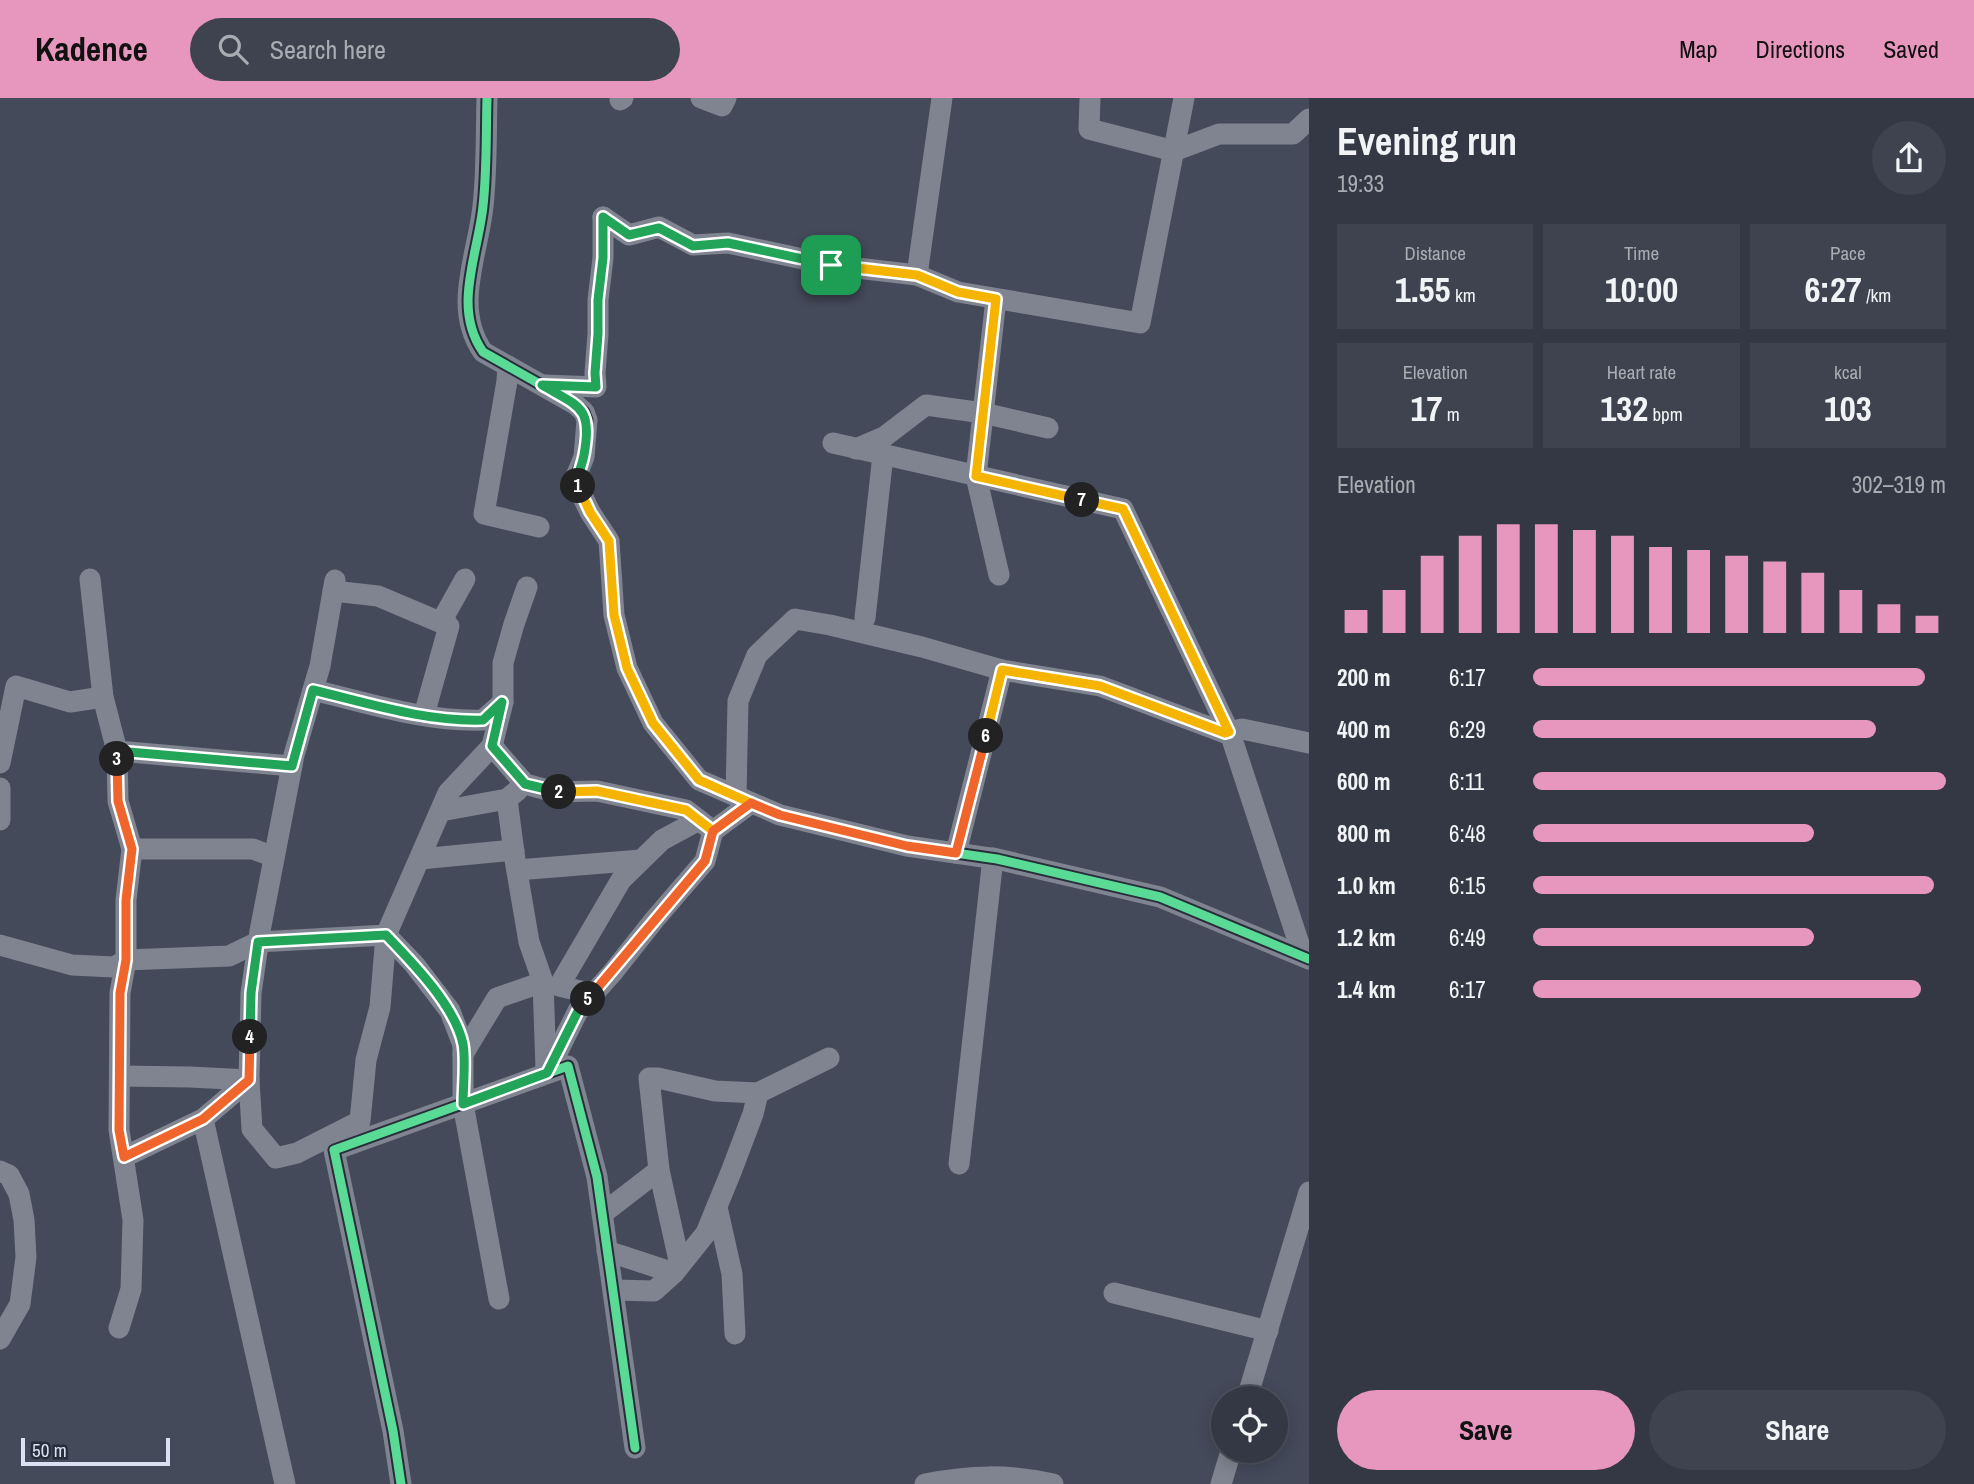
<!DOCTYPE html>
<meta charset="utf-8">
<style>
:root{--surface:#333844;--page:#3e434f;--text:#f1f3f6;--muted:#a9acb2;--line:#4e525d;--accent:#e797bd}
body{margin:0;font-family:"Archivo Narrow",sans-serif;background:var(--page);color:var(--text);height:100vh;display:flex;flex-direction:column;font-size:26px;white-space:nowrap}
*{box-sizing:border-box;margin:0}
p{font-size:23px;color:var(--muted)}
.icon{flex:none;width:38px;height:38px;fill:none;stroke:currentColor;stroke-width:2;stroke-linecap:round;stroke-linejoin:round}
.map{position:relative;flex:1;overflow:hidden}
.sheet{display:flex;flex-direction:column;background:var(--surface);width:665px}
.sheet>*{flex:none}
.tools{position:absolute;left:1211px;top:1288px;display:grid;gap:14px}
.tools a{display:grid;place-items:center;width:77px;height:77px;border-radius:50%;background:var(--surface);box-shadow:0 4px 18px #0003,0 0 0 2px var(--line);font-size:35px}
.scale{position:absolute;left:21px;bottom:18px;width:149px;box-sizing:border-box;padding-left:7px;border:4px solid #d9e1f3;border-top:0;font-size:19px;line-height:24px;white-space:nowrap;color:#d9e1f3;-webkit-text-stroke:5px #272d3b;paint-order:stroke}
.pin{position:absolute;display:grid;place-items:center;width:60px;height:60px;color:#fff;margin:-30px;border-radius:14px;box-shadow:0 4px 10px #0006}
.km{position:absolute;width:35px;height:35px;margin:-18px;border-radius:50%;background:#222;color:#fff;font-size:19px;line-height:35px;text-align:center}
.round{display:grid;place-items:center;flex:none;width:74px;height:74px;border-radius:37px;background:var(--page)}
.headline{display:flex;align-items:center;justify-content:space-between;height:119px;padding:0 28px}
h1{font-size:38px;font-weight:800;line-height:52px}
.figures{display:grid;grid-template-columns:repeat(3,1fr);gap:10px;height:119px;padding:7px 28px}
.figures div{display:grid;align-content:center;border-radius:0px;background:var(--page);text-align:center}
.figures b{font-size:35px;font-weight:800}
.figures small{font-size:19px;font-weight:400}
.figures p{font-size:19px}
.chart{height:196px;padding:14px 28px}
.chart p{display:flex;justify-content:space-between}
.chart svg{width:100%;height:126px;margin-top:7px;stroke:var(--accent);stroke-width:6}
.primary-button{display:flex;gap:14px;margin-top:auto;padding:14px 28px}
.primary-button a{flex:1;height:80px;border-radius:42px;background:var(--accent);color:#111;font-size:28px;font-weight:800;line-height:80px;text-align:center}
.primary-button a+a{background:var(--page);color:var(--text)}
ul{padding:0 28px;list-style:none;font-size:23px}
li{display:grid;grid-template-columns:112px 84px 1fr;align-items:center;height:52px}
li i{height:18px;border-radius:9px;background:var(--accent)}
header{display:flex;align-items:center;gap:42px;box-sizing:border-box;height:98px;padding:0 35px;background:var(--accent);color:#111}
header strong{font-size:33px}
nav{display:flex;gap:38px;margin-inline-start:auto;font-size:24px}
.search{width:490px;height:63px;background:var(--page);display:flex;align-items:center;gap:18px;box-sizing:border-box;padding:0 24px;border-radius:38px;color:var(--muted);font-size:26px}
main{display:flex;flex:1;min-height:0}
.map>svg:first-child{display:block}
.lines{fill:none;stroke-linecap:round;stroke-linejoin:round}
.street{stroke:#7f8490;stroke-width:21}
.cycleway-casing{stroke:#272d3b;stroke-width:13}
.cycleway{stroke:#5adb95;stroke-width:9}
.split-1-casing{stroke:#fff;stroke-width:14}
.split-2-casing{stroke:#fff;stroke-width:14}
.split-3-casing{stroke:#fff;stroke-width:14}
.split-4-casing{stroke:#fff;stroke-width:14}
.split-5-casing{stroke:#fff;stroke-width:14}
.split-6-casing{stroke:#fff;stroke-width:14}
.split-7-casing{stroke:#fff;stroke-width:14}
.split-8-casing{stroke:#fff;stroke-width:14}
.split-1{stroke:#22a559;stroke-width:9}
.split-2{stroke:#f5b400;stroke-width:9}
.split-3{stroke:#22a559;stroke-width:9}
.split-4{stroke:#f0652b;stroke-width:9}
.split-5{stroke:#22a559;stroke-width:9}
.split-6{stroke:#f0652b;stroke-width:9}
.split-7{stroke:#f5b400;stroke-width:9}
.split-8{stroke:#f5b400;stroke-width:9}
</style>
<header>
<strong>Kadence</strong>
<div class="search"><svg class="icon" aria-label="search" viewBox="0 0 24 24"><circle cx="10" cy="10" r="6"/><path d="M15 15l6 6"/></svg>Search here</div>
<nav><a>Map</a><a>Directions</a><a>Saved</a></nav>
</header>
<main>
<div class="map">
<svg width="1309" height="1386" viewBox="0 0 1309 1386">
<rect width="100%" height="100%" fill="#444a5a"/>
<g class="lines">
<!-- street -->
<g class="street">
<path d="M487,0C486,36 487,72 483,108C478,157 452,210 483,254L575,306L584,314L587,322L584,359L577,376L578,389L590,414L609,443L614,517L627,570L653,625L699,682L780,717L907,748L997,761L1160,799L1309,861"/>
<polyline points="701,0 722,8 726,0"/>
<polyline points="1090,0 1089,31 1174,53 1219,36 1293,36 1309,21"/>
<polyline points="620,2 623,0"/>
<polyline points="603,119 629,137 659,129 693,147 728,145 831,167 917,177 942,0"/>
<polyline points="917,177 958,194 1140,225 1184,0"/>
<polyline points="996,201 976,378 999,477"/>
<polyline points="508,268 507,283 484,416 539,429"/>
<polyline points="545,287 596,289 595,275 598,236 598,202 603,160 603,119"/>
<polyline points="833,345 1123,411 1231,638 1303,858"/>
<polyline points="856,351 884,339 926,307 983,315 1048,330"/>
<polyline points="90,481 103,599 117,653 292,668"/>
<polyline points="333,493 378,498 449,528 424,617"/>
<polyline points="865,520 883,357"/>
<polyline points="441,524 465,481"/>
<path d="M313,592C368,605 425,624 483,622L503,604V565L514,526L527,489"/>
<polyline points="492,648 525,686 555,694 597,693 686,712 713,733 751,705"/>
<polyline points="117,653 118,703 132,751 253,751 274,759"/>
<polyline points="0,665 16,588 70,604 103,599"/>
<polyline points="0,690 0,722"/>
<polyline points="736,698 738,603 757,557 795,521 830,527 922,549 1002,572 1100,588 1225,635 1242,631 1309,645"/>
<polyline points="507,701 515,762 529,844 543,884 546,971"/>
<polyline points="441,713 507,701 518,692"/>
<polyline points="132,751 126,802 126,862 229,858 258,844 386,837 448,695 492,648 503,604"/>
<polyline points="956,755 1002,572"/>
<polyline points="420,761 514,752"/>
<polyline points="517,772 641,762"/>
<polyline points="386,837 414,866 450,913 463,947 463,1006 499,1201"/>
<polyline points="0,847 72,867 114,869 126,862"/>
<polyline points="593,896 559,888 621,782 662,742 699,722"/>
<polyline points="463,956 497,900 543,884"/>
<polyline points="547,975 578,913 613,874 655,821 705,763 713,733"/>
<polyline points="120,978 190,979 249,982 252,1031 276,1060 297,1055 360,1023 366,962 380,909 386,837"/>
<polyline points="203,1021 285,1386"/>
<polyline points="124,1059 203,1021 249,982 251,895 260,833 294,657 320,568 335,482"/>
<polyline points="959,1066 993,760"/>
<polyline points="0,1073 9,1077 19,1096 24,1122 26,1159 20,1206 0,1241"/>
<polyline points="717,1109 732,1176 735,1236"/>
<polyline points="602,1116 659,1072"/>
<polyline points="607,1153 674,1175"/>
<polyline points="680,1167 659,1072 649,980 658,980 715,993 758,995"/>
<polyline points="613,1192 654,1193 674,1175 706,1135 731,1074 753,1016 758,995 829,960"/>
<polyline points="1114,1195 1268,1233"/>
<polyline points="119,1230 131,1191 133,1122 119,1032 120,895 126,862"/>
<polyline points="1247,1300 1309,1094"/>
<polyline points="401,1386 393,1333 334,1052 568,968 597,1079 635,1350"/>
<path d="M925,1386C970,1377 1008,1376 1053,1386"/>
<polyline points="1221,1386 1231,1353"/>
</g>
<defs>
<g id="cycleway">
<path d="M487,0C486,36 487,72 483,108C478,157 452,210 483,254L575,306L584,314L587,322L584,359L577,376L578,389L590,414L609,443L614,517L627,570L653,625L699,682L780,717L907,748L997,761L1160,799L1309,861"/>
<polyline points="401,1386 393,1333 334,1052 568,968 597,1079 635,1350"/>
</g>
</defs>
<!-- cycleway casing -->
<use href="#cycleway" class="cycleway-casing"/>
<!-- cycleway -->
<use href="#cycleway" class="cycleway"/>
</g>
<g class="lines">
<defs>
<path id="split-1" d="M578,388C577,374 582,369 584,357C593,308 579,309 542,287L596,289L595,275L598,236V202L603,160V119L629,137L659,130L693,148L728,145L831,167"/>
<polyline id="split-2" points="559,694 597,693 686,712 713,733 751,705 699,682 653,625 627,570 614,517 609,443 590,414 578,388"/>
<path id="split-3" d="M117,661V653L292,668L313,592C368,605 426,624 483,622L502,604L492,648L525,686L559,694"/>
<polyline id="split-4" points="117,661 118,703 132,751 126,802 126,862 120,895 119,1032 124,1059 203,1021 249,982 250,939"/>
<path id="split-5" d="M250,939L251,895L258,844L386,837C413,865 455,908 463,946C466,962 463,989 463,1006L547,975L578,913L588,901"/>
<polyline id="split-6" points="588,901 705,763 713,733 751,705 780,717 907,748 956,755 986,638"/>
<polyline id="split-7" points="986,638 1002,572 1100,588 1225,635 1229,634 1123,411 1082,402"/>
<polyline id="split-8" points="831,167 917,177 958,194 996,201 976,378 1082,402"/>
</defs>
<!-- split-1 casing -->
<use href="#split-1" class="split-1-casing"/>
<!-- split-2 casing -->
<use href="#split-2" class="split-2-casing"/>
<!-- split-3 casing -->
<use href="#split-3" class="split-3-casing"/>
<!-- split-4 casing -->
<use href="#split-4" class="split-4-casing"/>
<!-- split-5 casing -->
<use href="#split-5" class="split-5-casing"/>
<!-- split-6 casing -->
<use href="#split-6" class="split-6-casing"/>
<!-- split-7 casing -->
<use href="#split-7" class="split-7-casing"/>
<!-- split-8 casing -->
<use href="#split-8" class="split-8-casing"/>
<!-- split-1 -->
<use href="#split-1" class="split-1"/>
<!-- split-2 -->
<use href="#split-2" class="split-2"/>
<!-- split-3 -->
<use href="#split-3" class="split-3"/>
<!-- split-4 -->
<use href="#split-4" class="split-4"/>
<!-- split-5 -->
<use href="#split-5" class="split-5"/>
<!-- split-6 -->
<use href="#split-6" class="split-6"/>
<!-- split-7 -->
<use href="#split-7" class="split-7"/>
<!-- split-8 -->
<use href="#split-8" class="split-8"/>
</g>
</svg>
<div class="tools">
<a><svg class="icon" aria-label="locate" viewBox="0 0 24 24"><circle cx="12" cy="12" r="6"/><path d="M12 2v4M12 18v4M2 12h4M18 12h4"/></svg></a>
</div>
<div class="scale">50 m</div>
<div class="pin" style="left:831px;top:167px;background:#1e9e55"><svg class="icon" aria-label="arrive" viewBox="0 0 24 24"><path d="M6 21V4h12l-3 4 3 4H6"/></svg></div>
<b class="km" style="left:578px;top:388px">1</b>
<b class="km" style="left:559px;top:694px">2</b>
<b class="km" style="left:117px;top:661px">3</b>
<b class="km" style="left:250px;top:939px">4</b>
<b class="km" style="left:588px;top:901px">5</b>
<b class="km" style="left:986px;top:638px">6</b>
<b class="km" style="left:1082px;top:402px">7</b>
</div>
<section class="sheet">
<div class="headline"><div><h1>Evening run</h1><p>19:33</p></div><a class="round"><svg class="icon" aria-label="share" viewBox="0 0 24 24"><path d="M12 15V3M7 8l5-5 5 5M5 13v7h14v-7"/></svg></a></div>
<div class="figures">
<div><p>Distance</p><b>1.55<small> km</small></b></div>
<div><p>Time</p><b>10:00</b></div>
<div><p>Pace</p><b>6:27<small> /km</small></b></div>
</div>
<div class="figures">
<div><p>Elevation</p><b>17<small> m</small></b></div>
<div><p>Heart rate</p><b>132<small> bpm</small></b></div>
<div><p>kcal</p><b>103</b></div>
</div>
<div class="chart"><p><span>Elevation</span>302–319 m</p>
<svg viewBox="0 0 160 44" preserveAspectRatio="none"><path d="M5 44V36M15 44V29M25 44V17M35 44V10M45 44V6M55 44V6M65 44V8M75 44V10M85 44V14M95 44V15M105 44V17M115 44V19M125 44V23M135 44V29M145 44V34M155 44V38"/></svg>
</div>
<ul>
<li><b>200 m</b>6:17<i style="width:95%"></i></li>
<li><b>400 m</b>6:29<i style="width:83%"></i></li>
<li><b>600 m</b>6:11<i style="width:100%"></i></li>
<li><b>800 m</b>6:48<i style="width:68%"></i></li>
<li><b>1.0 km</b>6:15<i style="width:97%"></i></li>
<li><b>1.2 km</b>6:49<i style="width:68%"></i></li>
<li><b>1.4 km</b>6:17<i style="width:94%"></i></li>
</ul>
<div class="primary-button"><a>Save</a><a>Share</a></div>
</section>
</main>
